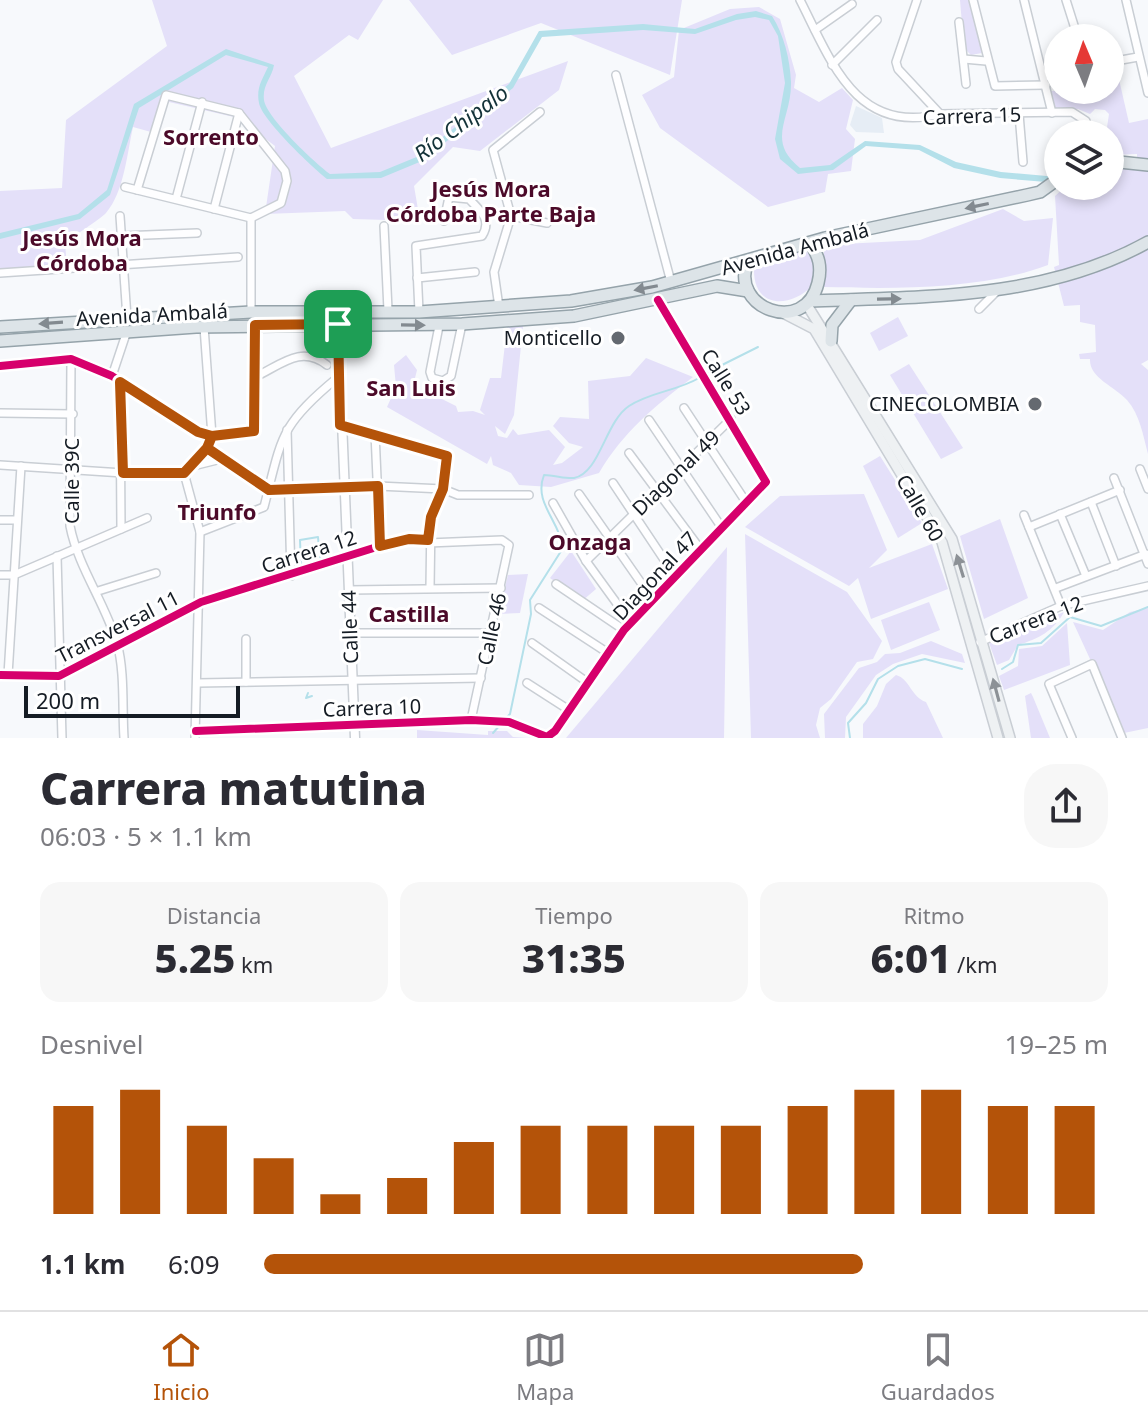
<!DOCTYPE html>
<html lang="es">
<meta charset="utf-8">
<style>
:root{--surface:#fff;--page:#f7f7f7;--text:#2b2b33;--muted:#7c7c81;--line:#e1e1e2;--accent:#b45309}
body{margin:0;font-family:"Noto Sans",sans-serif;background:var(--page);color:var(--text);height:100vh;display:flex;flex-direction:column;font-size:30px;white-space:nowrap}
*{box-sizing:border-box;margin:0}
p{font-size:26px;color:var(--muted)}
.icon{flex:none;width:44px;height:44px;fill:none;stroke:currentColor;stroke-width:2;stroke-linecap:round;stroke-linejoin:round}
.map{position:relative;height:738px;overflow:hidden}
.drawer{display:flex;flex-direction:column;background:var(--surface);flex:1}
.drawer>*{flex:none}
.needle{width:52px;rotate:358deg}
.fabs{position:absolute;left:1044px;top:24px;display:grid;gap:16px}
.fabs a{display:grid;place-items:center;width:80px;height:80px;border-radius:50%;background:var(--surface);box-shadow:0 4px 12px #0003;font-size:40px}
.scale{position:absolute;left:24px;bottom:20px;width:216px;box-sizing:border-box;padding-left:8px;border:4px solid #151c24;border-top:0;font-size:22px;line-height:28px;white-space:nowrap;color:#151c24;-webkit-text-stroke:6px #fff;paint-order:stroke}
.pin{position:absolute;display:grid;place-items:center;width:68px;height:68px;color:#fff;margin:-34px;border-radius:16px;box-shadow:0 4px 12px #0006}
.round{display:grid;place-items:center;flex:none;width:84px;height:84px;border-radius:32px;background:var(--page)}
.overview{display:flex;align-items:center;justify-content:space-between;height:136px;padding:0 40px}
h1{font-size:44px;font-weight:800;line-height:60px}
.stats{display:grid;grid-template-columns:repeat(3,1fr);gap:12px;height:136px;padding:8px 40px}
.stats div{display:grid;align-content:center;border-radius:20px;background:var(--page);text-align:center}
.stats b{font-size:40px;font-weight:800}
.stats small{font-size:22px;font-weight:400}
.stats p{font-size:22px}
.chart{height:224px;padding:16px 40px}
.chart p{display:flex;justify-content:space-between}
.chart svg{width:100%;height:144px;margin-top:8px;stroke:var(--accent);stroke-width:6}
ul{padding:0 40px;list-style:none;font-size:26px}
li{display:grid;grid-template-columns:128px 96px 1fr;align-items:center;height:60px}
li i{height:20px;border-radius:10px;background:var(--accent)}
.dock{display:flex;justify-content:space-around;align-items:center;height:112px;border-top:2px solid var(--line);background:var(--surface);font-size:22px;color:var(--muted)}
.dock a{display:grid;justify-items:center;gap:4px}
.dock .selected{color:var(--accent)}
.map>svg:first-child{display:block}
.built{fill:#e6edf5}
.green{fill:#e4e0f9}
.water{fill:#b4e0ea}
.lines{fill:none;stroke-linecap:round;stroke-linejoin:round}
.stream{stroke:#b4e0ea;stroke-width:2}
.minor-casing{stroke:#c9ced4;stroke-width:10}
.tertiary-casing{stroke:#c9ced4;stroke-width:11}
.secondary-casing{stroke:#c9ced4;stroke-width:12}
.primary-casing{stroke:#95a3aa;stroke-width:14}
.minor{stroke:#fefeff;stroke-width:7}
.tertiary{stroke:#fefeff;stroke-width:8}
.secondary{stroke:#eef1f3;stroke-width:9}
.primary{stroke:#dde4e8;stroke-width:11}
.cycleway-casing{stroke:#fff;stroke-width:13}
.cycleway{stroke:#d6006c;stroke-width:8}
.oneway{fill:#838a90}
.oneway2{fill:#8c9196}
.route-casing{stroke:#fff;stroke-width:16}
.route{stroke:#b45309;stroke-width:10}
.poi-dot{fill:#646970;stroke:#fff;stroke-width:3}
.labels{text-anchor:middle;stroke-width:6;stroke-linejoin:round;paint-order:stroke}
.street-label{font-size:20px;fill:#151c24;stroke:#fff}
.poi-label{font-size:20px;fill:#151c24;stroke:#fff;text-anchor:end}
.water-label{font-size:22px;font-style:italic;fill:#133238;stroke:#fff}
.neighbourhood-label{font-size:22px;font-weight:bold;fill:#4c0a29;stroke:#fff}
</style>
<div class="map">
<svg width="1148" height="738" viewBox="0 0 1148 738">
<rect width="100%" height="100%" fill="#f7f9fc"/>
<!-- built -->
<polygon class="built" points="856,106 882,118 884,133 856,132 850,125"/>
<!-- green -->
<g class="green">
<path d="M152,0H383L358,40L349,35L294,76L331,148L568,61L559,90L480,151L453,147L414,186L420,221L353,219L345,211L265,214L275,146L238,118L169,102L151,132L133,127C127,154 124,192 106,213C99,220 75,235 65,243L67,267L0,273V191L62,188L66,120L167,46Z"/>
<polygon points="409,0 682,0 670,75 541,23 452,55"/>
<polygon points="960,0 969,0 982,53 971,55 964,48"/>
<polygon points="759,7 780,19 796,75 794,88 819,102 842,88 853,100 846,129 855,139 851,171 828,174 825,192 768,207 660,128 642,95 674,77 679,30 730,9"/>
<polygon points="1118,75 1129,123 1148,119 1148,163 1137,160 1137,154 1110,155 1116,141 1106,134 1109,114 1105,110 1095,109 1090,114 1078,109 1054,109 1051,91 1110,90 1110,77"/>
<path d="M1110,166L1148,169V235L1122,248L1124,261L1148,249V360L1141,364L1148,370V454C1143,435 1140,415 1127,400C1114,386 1089,378 1090,359H1080L1079,354L1096,352L1095,325L1080,322V305L1064,306L1054,267L1059,265L1055,196L1066,186H1110Z"/>
<path d="M1003,209L1024,221L1053,218L1048,265C982,290 894,289 824,287V245L920,240Z"/>
<path d="M804,250L814,258L812,286C789,309 753,308 754,269Z"/>
<polygon points="898,317 908,336 879,351 870,333"/>
<path d="M523,326L514,415L505,434L495,426L498,436L507,438L513,429L518,435L549,430L565,447L553,465L562,463L583,447L569,443L553,426L560,417L589,419L588,381L630,376L646,358L693,377C655,406 623,432 599,473L551,487L519,485L511,473L493,465L491,456L487,464L387,407L396,387L394,365L406,355L417,370L411,394L438,397L456,406L458,412L473,411L485,415L480,410L490,378H501L507,327Z"/>
<polygon points="909,364 963,448 941,459 890,375"/>
<polygon points="880,456 922,523 898,538 863,466"/>
<polygon points="864,494 887,550 869,568 932,544 948,589 871,619 858,578 849,586 745,527 780,496"/>
<polygon points="1000,519 1028,598 984,619 960,536"/>
<polygon points="745,534 847,592 882,641 873,659 857,662 831,699 820,708 816,725 820,738 751,738"/>
<polygon points="727,547 724,738 566,738"/>
<polygon points="571,551 596,589 582,601 550,578"/>
<polygon points="528,574 520,613 498,614 508,575"/>
<polygon points="929,602 940,630 891,650 881,620"/>
<polygon points="1148,608 1148,728 1124,733 1073,622 1103,630 1130,612"/>
<path d="M1064,612C1054,631 1038,639 1018,645L1009,660L997,665L989,643Z"/>
<polygon points="1067,623 1070,665 1004,690 999,676 1018,666 1019,649 1042,646"/>
<polygon points="931,641 962,654 965,663 922,654 893,664 876,675 846,717 845,738 825,738 824,714 859,668 877,662 885,654 900,653"/>
<path d="M896,675C910,679 911,697 926,702L943,738H863V724L877,706L886,684Z"/>
<polygon points="1031,693 1033,697 1050,738 1031,738 1025,696"/>
<polygon points="417,730 488,735 488,731 507,731 513,737 527,738 417,738"/>
</g>
<!-- water -->
<path class="water" d="M756,11L772,16C784,35 790,59 791,82C792,119 765,140 800,168L830,165L865,141L920,145L956,162L1001,172L1058,177V183L1000,178L954,168L919,150L866,146L833,170L798,174L780,159L775,139L785,83L778,36L769,20L755,17L736,20L695,34L643,30L542,37L513,88L422,161L381,178L327,179C312,167 262,120 259,103C256,88 262,80 268,67L226,55L139,108L110,195L80,219L0,239V233L78,214L107,190L134,104L226,49L274,65C272,78 262,85 264,100C266,117 314,162 330,174L380,172L419,156L509,84L539,31L643,24L695,29L737,14Z"/>
<g class="lines">
<!-- stream -->
<g class="stream">
<polyline points="704,374 758,347"/>
<polygon points="318,537 320,561 301,566 300,540"/>
<polyline points="1002,669 1013,662 1018,645 1041,643 1070,617 1101,626 1148,607"/>
<polyline points="308,693 306,698 312,696"/>
<path d="M504,720L510,714L531,614L530,600L563,548C560,521 533,503 544,475C554,475 566,479 574,478C600,473 605,422 629,406C650,392 677,391 699,378"/>
<polyline points="493,733 500,725"/>
<polyline points="850,738 848,723 866,703 878,679 898,666 925,659 962,669"/>
</g>
<defs>
<g id="minor">
<path d="M800,0C831,61 856,135 940,114L1072,112L1086,121L1088,134"/>
<polyline points="917,0 896,62 898,69 940,114"/>
<polyline points="973,0 995,86 1046,85"/>
<polyline points="1024,0 1052,113"/>
<polyline points="1066,0 1078,38"/>
<polyline points="1126,0 1148,93"/>
<polyline points="959,22 966,84"/>
<polyline points="815,30 852,4"/>
<polyline points="964,59 986,61"/>
<polyline points="1110,62 1138,57"/>
<polyline points="832,65 877,20"/>
<polyline points="616,75 671,282"/>
<polyline points="1019,114 1023,162"/>
<polyline points="125,187 251,218"/>
<polyline points="137,190 166,95 239,113 285,171 287,181 281,203 251,218"/>
<polyline points="176,199 202,102"/>
<polyline points="214,209 239,113"/>
<polyline points="120,216 127,318"/>
<polyline points="511,216 547,223"/>
<polyline points="251,218 251,312"/>
<polyline points="384,226 388,310"/>
<polyline points="121,236 197,233"/>
<polyline points="0,273 238,257"/>
<polyline points="417,278 475,272"/>
<polyline points="499,307 494,272 511,216 493,150 540,112"/>
<polyline points="979,309 997,291"/>
<path d="M419,312L416,246L482,236C492,220 481,211 469,199L449,197L444,221"/>
<polyline points="439,326 430,372 432,378 443,381 451,376 462,324"/>
<path d="M71,359L70,526C78,567 105,603 117,643C125,672 122,708 124,738"/>
<polyline points="0,366 71,359 112,376 198,432 212,436 254,431 255,325"/>
<polyline points="112,376 127,331"/>
<path d="M253,378C280,366 300,344 327,365"/>
<polyline points="120,382 121,529"/>
<polyline points="684,408 746,502"/>
<polyline points="0,413 73,414"/>
<polyline points="649,420 722,528"/>
<polyline points="340,425 447,456 443,489 431,517 430,588"/>
<polyline points="287,430 291,576"/>
<polyline points="375,433 380,546"/>
<polyline points="207,448 269,490 378,486 443,489 458,495 529,495"/>
<polyline points="629,453 701,550"/>
<polyline points="0,465 123,473 184,473"/>
<polyline points="193,466 221,459"/>
<polyline points="1140,469 1148,489"/>
<polyline points="184,473 200,532 195,738"/>
<polyline points="184,473 207,448 212,436 204,327"/>
<polyline points="1114,478 1148,564"/>
<polyline points="613,483 675,576"/>
<polyline points="579,494 653,600"/>
<polyline points="1091,502 1116,566"/>
<polyline points="553,503 586,561 631,623"/>
<polyline points="1060,514 1086,576"/>
<polyline points="1024,515 1061,606"/>
<polyline points="0,520 16,520"/>
<polyline points="1029,527 1120,490"/>
<path d="M200,532L264,507C282,437 279,426 337,378"/>
<polyline points="428,543 502,540 509,545 471,720"/>
<polyline points="57,556 62,738"/>
<polyline points="586,561 731,419"/>
<polyline points="0,575 14,575 147,518"/>
<polyline points="556,584 624,630"/>
<polyline points="1056,588 1146,554"/>
<polyline points="349,590 501,588"/>
<polyline points="98,591 156,573"/>
<polyline points="539,608 608,653"/>
<polyline points="351,633 492,633"/>
<polyline points="980,642 1061,606 1148,586"/>
<polyline points="532,643 587,682"/>
<polyline points="0,675 59,676 201,602 380,546 409,539 428,540"/>
<polyline points="8,675 21,466"/>
<polyline points="246,682 246,639"/>
<polyline points="198,683 481,678"/>
<polyline points="527,683 569,710"/>
<polyline points="196,731 471,720 509,722 547,737 555,731 624,630 766,482 658,300"/>
<polyline points="1072,738 1049,684 1092,664 1122,738"/>
</g>
<polyline id="tertiary" points="338,324 355,738"/>
<g id="secondary">
<polyline points="807,305 952,539 1010,738"/>
<polyline points="783,313 814,329 942,542 998,738"/>
</g>
<g id="primary">
<polyline points="1110,161 1148,165"/>
<path d="M748,261C728,308 805,337 818,283C822,267 819,256 810,243"/>
<path d="M811,301C925,297 1046,299 1148,242"/>
<polyline points="0,327 251,312 419,312 571,301 652,287 825,238 1027,195 1040,192 1058,179"/>
<polyline points="0,341 196,327 462,324 574,316 717,286 748,291"/>
<polyline points="831,341 832,325 851,300"/>
</g>
</defs>
<!-- minor casing -->
<use href="#minor" class="minor-casing"/>
<!-- tertiary casing -->
<use href="#tertiary" class="tertiary-casing"/>
<!-- secondary casing -->
<use href="#secondary" class="secondary-casing"/>
<!-- primary casing -->
<use href="#primary" class="primary-casing"/>
<!-- minor -->
<use href="#minor" class="minor"/>
<!-- tertiary -->
<use href="#tertiary" class="tertiary"/>
<!-- secondary -->
<use href="#secondary" class="secondary"/>
<!-- primary -->
<use href="#primary" class="primary"/>
<defs>
<g id="cycleway">
<polyline points="0,366 71,359 112,376 198,432 212,436 254,431 255,325"/>
<polyline points="0,675 59,676 201,602 380,546 409,539 428,540"/>
<polyline points="196,731 471,720 509,722 547,737 555,731 624,630 766,482 658,300"/>
</g>
</defs>
<!-- cycleway casing -->
<use href="#cycleway" class="cycleway-casing"/>
<!-- cycleway -->
<use href="#cycleway" class="cycleway"/>
</g>
<!-- one-way arrows -->
<defs><path id="oneway-solid" d="M-6-.8H1V-3.2L6.5 0L1 3.2V.8H-6Z" transform="scale(2)"/></defs>
<g class="oneway">
<use href="#oneway-solid" transform="translate(977 206) rotate(168)"/>
<use href="#oneway-solid" transform="translate(646 288) rotate(169)"/>
<use href="#oneway-solid" transform="translate(889 299) rotate(-1)"/>
<use href="#oneway-solid" transform="translate(51 323) rotate(176)"/>
<use href="#oneway-solid" transform="translate(413 325) rotate(1)"/>
</g>
<g class="oneway2">
<use href="#oneway-solid" transform="translate(960 566) rotate(-107)"/>
<use href="#oneway-solid" transform="translate(996 690) rotate(-105)"/>
</g>
<g class="lines">
<defs>
<polyline id="route" points="338,324 255,325 254,431 212,436 207,448 184,473 123,473 120,382 198,432 212,436 207,448 269,490 378,486 380,546 409,539 428,540 431,517 443,489 447,456 340,425 338,324"/>
</defs>
<!-- route casing -->
<use href="#route" class="route-casing"/>
<!-- route -->
<use href="#route" class="route"/>
</g>
<!-- markers -->
<g class="poi-dot">
<circle cx="618" cy="338" r="8"/>
<circle cx="1035" cy="404" r="8"/>
</g>
<g class="labels">
<!-- street labels -->
<g class="street-label">
<text transform="translate(972 116) rotate(-2)" y="7">Carrera 15</text>
<text transform="translate(795 249) rotate(-15)" y="7">Avenida Ambalá</text>
<text transform="translate(152 315) rotate(-3)" y="7">Avenida Ambalá</text>
<text transform="translate(726 382) rotate(58)" y="7">Calle 53</text>
<text transform="translate(676 473) rotate(-44)" y="7">Diagonal 49</text>
<text transform="translate(72 481) rotate(-90)" y="7">Calle 39C</text>
<text transform="translate(920 508) rotate(60)" y="7">Calle 60</text>
<text transform="translate(309 552) rotate(-18)" y="7">Carrera 12</text>
<text transform="translate(655 576) rotate(-47)" y="7">Diagonal 47</text>
<text transform="translate(1036 620) rotate(-21)" y="7">Carrera 12</text>
<text transform="translate(118 627) rotate(-27)" y="7">Transversal 11</text>
<text transform="translate(350 627) rotate(-92)" y="7">Calle 44</text>
<text transform="translate(492 629) rotate(-78)" y="7">Calle 46</text>
<text transform="translate(372 708) rotate(-2)" y="7">Carrera 10</text>
</g>
<!-- poi labels -->
<g class="poi-label">
<text x="602" y="345">Monticello</text>
<text x="1019" y="411">CINECOLOMBIA</text>
</g>
<!-- water labels -->
<g class="water-label">
<text transform="translate(461 123) rotate(-37)" y="8">Río Chipalo</text>
</g>
<!-- neighbourhood labels -->
<g class="neighbourhood-label">
<text x="211" y="145">Sorrento</text>
<text x="491" y="197">Jesús Mora<tspan x="491" dy="25">Córdoba Parte Baja</tspan></text>
<text x="82" y="246">Jesús Mora<tspan x="82" dy="25">Córdoba</tspan></text>
<text x="411" y="396">San Luis</text>
<text x="217" y="520">Triunfo</text>
<text x="590" y="550">Onzaga</text>
<text x="409" y="622">Castilla</text>
</g>
</g>
</svg>
<div class="fabs">
<a><svg class="needle" viewBox="-14 -14 28 28"><path d="M0-13l5 13h-10z" fill="#e53935"/><path d="M0 13l5-13h-10z" fill="#7c7c81"/></svg></a>
<a><svg class="icon" aria-label="layers" viewBox="0 0 24 24"><path d="M12 4l9 5-9 5-9-5zM3 14l9 5 9-5"/></svg></a>
</div>
<div class="scale">200 m</div>
<div class="pin" style="left:338px;top:324px;background:#1e9e55"><svg class="icon" aria-label="arrive" viewBox="0 0 24 24"><path d="M6 21V4h12l-3 4 3 4H6"/></svg></div>
</div>
<section class="drawer">
<div class="overview"><div><h1>Carrera matutina</h1><p>06:03 · 5 × 1.1 km</p></div><a class="round"><svg class="icon" aria-label="share" viewBox="0 0 24 24"><path d="M12 15V3M7 8l5-5 5 5M5 13v7h14v-7"/></svg></a></div>
<div class="stats">
<div><p>Distancia</p><b>5.25<small> km</small></b></div>
<div><p>Tiempo</p><b>31:35</b></div>
<div><p>Ritmo</p><b>6:01<small> /km</small></b></div>
</div>
<div class="chart"><p><span>Desnivel</span>19–25 m</p>
<svg viewBox="0 0 160 44" preserveAspectRatio="none"><path d="M5 44V11M15 44V6M25 44V17M35 44V27M45 44V38M55 44V33M65 44V22M75 44V17M85 44V17M95 44V17M105 44V17M115 44V11M125 44V6M135 44V6M145 44V11M155 44V11"/></svg>
</div>
<ul>
<li><b>1.1 km</b>6:09<i style="width:71%"></i></li>
</ul>
</section>
<nav class="dock">
<a class="selected"><svg class="icon" aria-label="home" viewBox="0 0 24 24"><path d="M3 11l9-7 9 7M6 9v11h12V9"/></svg>Inicio</a>
<a><svg class="icon" aria-label="map" viewBox="0 0 24 24"><path d="M3 6l6-2 6 2 6-2v14l-6 2-6-2-6 2zM9 4v14M15 6v14"/></svg>Mapa</a>
<a><svg class="icon" aria-label="saved" viewBox="0 0 24 24"><path d="M7 4h10v16l-5-4-5 4z"/></svg>Guardados</a>
</nav>
